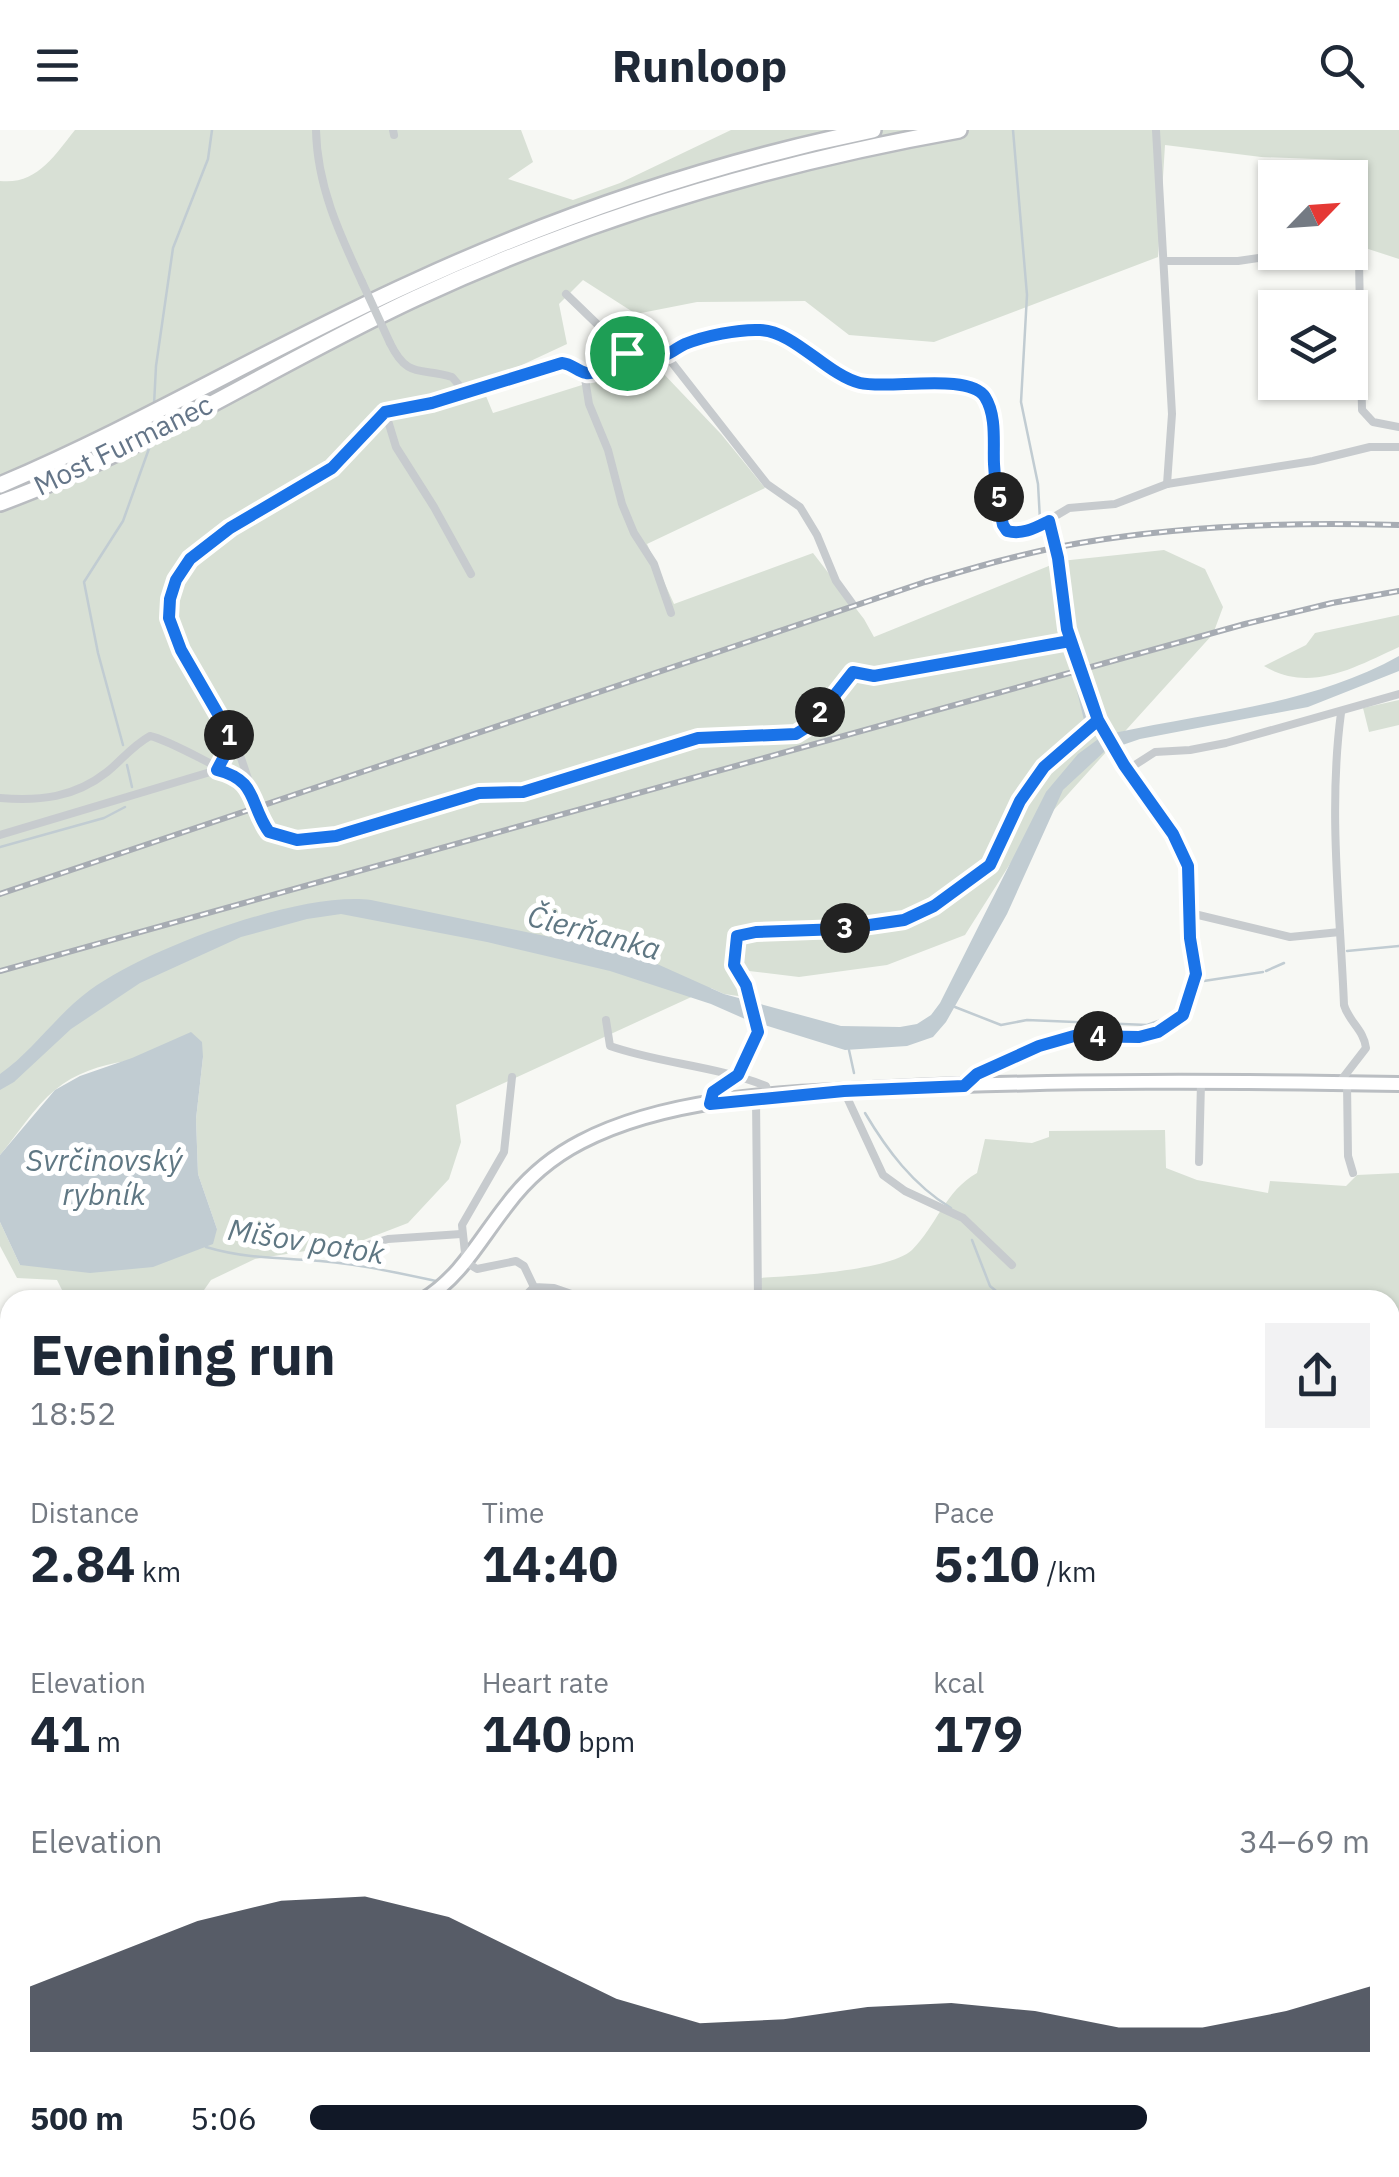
<!DOCTYPE html>
<meta charset="utf-8">
<style>
:root{--surface:#fff;--page:#f2f2f3;--text:#1f2937;--muted:#747a83;--accent:#111827}
body{margin:0;font-family:"IBM Plex Sans",sans-serif;background:var(--page);color:var(--text);height:100vh;display:flex;flex-direction:column;font-size:38px;white-space:nowrap}
*{box-sizing:border-box;margin:0}
p{font-size:32px;color:var(--muted)}
.icon{flex:none;width:55px;height:55px;fill:none;stroke:currentColor;stroke-width:2;stroke-linecap:round;stroke-linejoin:round}
.map{position:relative;flex:1;overflow:hidden}
.panel{position:absolute;left:0px;top:1160px;width:1400px;height:888px;display:flex;flex-direction:column;background:var(--surface);border-radius:30px 30px 0 0;box-shadow:0 2px 8px #0004}
.panel>*{flex:none}
.needle{width:65px;rotate:65deg}
.fabs{position:absolute;left:1258px;top:30px;display:grid;gap:20px}
.fabs a{display:grid;place-items:center;width:110px;height:110px;border-radius:0px;background:var(--surface);box-shadow:0 2px 8px #0004;font-size:50px}
.pin{position:absolute;display:grid;place-items:center;width:85px;height:85px;color:#fff;margin:-42px;border:5px solid #fff;border-radius:50%;box-shadow:0 2px 10px #0007}
.km{position:absolute;width:50px;height:50px;margin:-25px;border-radius:50%;background:#222;color:#fff;font-size:28px;line-height:50px;text-align:center}
.round{display:grid;place-items:center;flex:none;width:105px;height:105px;border-radius:0px;background:var(--page)}
.summary{display:flex;align-items:center;justify-content:space-between;height:170px;padding:0 30px}
h1{font-size:55px;font-weight:700;line-height:75px}
.metrics{display:grid;grid-template-columns:repeat(3,1fr);gap:15px;height:170px;padding:10px 30px}
.metrics div{display:grid;align-content:center}
.metrics b{font-size:50px;font-weight:700}
.metrics small{font-size:28px;font-weight:400}
.metrics p{font-size:28px}
.chart{height:280px;padding:20px 30px}
.chart p{display:flex;justify-content:space-between}
.chart svg{width:100%;height:180px;margin-top:10px;fill:var(--accent);opacity:.7}
ul{padding:0 30px;list-style:none;font-size:32px}
li{display:grid;grid-template-columns:160px 120px 1fr;align-items:center;height:75px}
li i{height:25px;border-radius:12px;background:var(--accent)}
header{display:flex;justify-content:space-between;align-items:center;height:130px;padding:0 30px;background:var(--surface);font-size:45px;font-weight:700}
.map>svg:first-child{display:block}
.green{fill:#d8e0d5}
.water{fill:#c1ccd2}
.lines{fill:none;stroke-linecap:round;stroke-linejoin:round}
.stream{stroke:#c1ccd2;stroke-width:2.5}
.primary-casing{stroke:#babec2;stroke-width:18}
.highway-casing{stroke:#b9bcc0;stroke-width:20}
.street{stroke:#c7cbce;stroke-width:8}
.primary{stroke:#fff;stroke-width:12}
.highway{stroke:#fff;stroke-width:15}
.rail-casing{stroke:#a7acb3;stroke-width:6}
.rail{stroke:#fff;stroke-width:2.5;stroke-dasharray:8;stroke-linecap:butt}
.street-bridge{stroke:#c7cbce;stroke-width:8}
.route-casing{stroke:#fff;stroke-width:20}
.route{stroke:#1a73e8;stroke-width:12}
.labels{text-anchor:middle;stroke-width:10;stroke-linejoin:round;paint-order:stroke}
.street-label{font-size:28px;fill:#647588;stroke:#fff}
.water-label{font-size:30px;font-style:italic;fill:#5f7783;stroke:#fff}
</style>
<header><svg class="icon" aria-label="menu" viewBox="0 0 24 24"><path d="M4 6h16M4 12h16M4 18h16"/></svg>Runloop<svg class="icon" aria-label="search" viewBox="0 0 24 24"><circle cx="10" cy="10" r="6"/><path d="M15 15l6 6"/></svg></header>
<div class="map">
<svg width="1399" height="2047" viewBox="0 0 1399 2047">
<rect width="100%" height="100%" fill="#f7f8f4"/>
<!-- green -->
<g class="green">
<path d="M75,0H521L533,32L508,49L573,70L620,53L731,0H1399V129L1356,115L1367,31L1261,27L1165,15L1158,127L934,212L849,205L805,171L697,172L636,184L583,150L559,174L567,214L481,254L493,283L582,255L659,239L721,304L765,358L647,414L674,474L813,423L864,489L874,507L1061,431L1164,420L1205,439L1223,477L1213,504L1022,715L965,805L887,835L799,847L749,841L737,846L745,867L724,864L711,858L456,975L461,1012L449,1049L408,1093L356,1113L255,1129L211,1150L197,1170H67L57,1150L17,1148L0,1116V1092L20,1135L217,1099L198,1044L196,989L203,927C154,928 96,926 55,960C34,977 17,1005 0,1025V51C37,55 54,26 75,0Z"/>
<path d="M1399,485V517C1355,537 1310,564 1264,536L1306,515L1315,503Z"/>
<polygon points="1399,570 1399,595 1369,602 1363,578"/>
<path d="M1165,1000L1166,1038L1197,1050L1268,1063L1270,1051L1346,1056L1357,1045L1399,1043V2047H0V1400L6,1419L10,1417V2038H1390V1170H757L759,1148C791,1146 890,1141 912,1120C937,1095 945,1061 977,1043L985,1009L1032,1013L1049,1007V1001Z"/>
</g>
<!-- water -->
<g class="water">
<path d="M1399,526V541L1308,577L1140,609L1105,621L1063,660L1007,784L946,892L933,907L907,916L845,920L745,889L711,874L610,841L487,812L341,784L307,789L241,807L140,853L71,899L14,952L0,960V944C33,921 57,884 90,860C148,818 300,761 371,770L637,825L724,864L841,896L900,897L917,894L931,885L940,873L1046,662L1078,624L1101,607L1114,603C1211,582 1311,575 1399,526Z"/>
<polygon points="191,902 202,912 203,927 196,989 198,1044 217,1099 213,1114 153,1137 90,1143 20,1135 0,1092 0,1025 55,960 80,946 132,928"/>
</g>
<g class="lines">
<!-- stream -->
<g class="stream">
<polyline points="1013,0 1027,165 1021,272 1038,354 1040,390"/>
<polyline points="154,275 156,236 173,118 208,29 212,0"/>
<polyline points="1057,453 1061,506"/>
<polyline points="1064,517 1072,537"/>
<polyline points="1075,548 1086,593"/>
<polyline points="123,615 98,523 84,452 123,391 151,313"/>
<polyline points="127,635 132,657"/>
<polyline points="0,717 104,688 125,677"/>
<polyline points="1347,821 1399,816"/>
<polyline points="1266,841 1284,833"/>
<polyline points="1197,852 1263,842"/>
<polyline points="955,877 1001,895 1027,890 1147,895 1175,885 1187,855"/>
<polyline points="849,920 854,943"/>
<path d="M865,983C887,1020 913,1055 951,1078"/>
<polyline points="972,1110 990,1156 1007,1170"/>
<path d="M206,1117C239,1127 271,1128 306,1130C349,1132 394,1142 436,1151"/>
<polyline points="451,1168 452,1170"/>
<polyline points="1390,1464 1399,1472"/>
</g>
<defs>
<g id="primary">
<path d="M423,1170C461,1147 480,1109 507,1075C527,1048 552,1027 581,1012C671,965 793,963 892,958C1061,950 1230,951 1399,954"/>
<polyline points="0,1359 10,1353"/>
</g>
<g id="highway">
<path d="M0,355C142,295 274,215 414,152C560,85 715,32 873,0"/>
<path d="M0,373C145,320 276,233 416,168C588,88 773,33 959,0"/>
</g>
</defs>
<!-- primary casing -->
<use href="#primary" class="primary-casing"/>
<!-- highway casing -->
<use href="#highway" class="highway-casing"/>
<!-- street -->
<g class="street">
<path d="M316,0C317,55 339,103 362,152"/>
<polyline points="393,0 394,5"/>
<polyline points="1156,0 1172,284 1167,354"/>
<polyline points="1165,131 1238,131 1279,125 1359,132 1362,280 1373,292 1399,297"/>
<polyline points="566,164 627,223"/>
<path d="M390,213C408,250 421,237 452,247L465,262"/>
<polyline points="666,225 685,214 763,199 806,219 834,241 860,253 971,256 985,267 992,290 1002,388 1007,401 1030,401 1069,378 1115,374 1167,354 1313,331 1370,317 1399,317"/>
<polyline points="584,242 589,274 608,320 622,374 634,403 654,434 671,483"/>
<polyline points="385,281 396,317 434,377 471,444"/>
<polyline points="852,473 836,451 817,405 800,377 767,354 666,225 654,227 627,223 592,244 569,233 562,233 432,273 385,281 332,338 230,397 190,429 176,450 170,469 169,488 181,520 241,628 263,693 269,702 297,710 336,706 479,663 523,662 698,608 796,604 811,594 853,542 874,545 1070,511"/>
<polyline points="1127,640 1155,622 1190,620 1226,613 1399,564"/>
<path d="M0,668C40,671 74,668 107,642C122,630 132,616 150,606C165,609 238,646 248,657"/>
<polyline points="0,705 217,640 229,608"/>
<polyline points="1190,783 1290,807 1340,802"/>
<path d="M606,890L610,916C662,934 712,935 766,956L770,967"/>
<polyline points="512,947 504,1022 462,1095 466,1132 477,1139 516,1131 524,1136 534,1157 554,1158 589,1170"/>
<polyline points="967,953 977,944 1039,916 1074,906 1139,907 1157,902 1183,885 1196,844 1191,808 1188,736 1173,704 1127,640 1098,590 1067,499 1058,428 1049,391"/>
<path d="M1339,953L1366,918C1364,900 1349,892 1344,875C1340,778 1328,680 1341,583"/>
<polyline points="1347,953 1348,1026 1353,1043"/>
<polyline points="844,961 883,1045 905,1061 963,1088 1012,1135"/>
<polyline points="756,968 758,1170"/>
<polyline points="711,974 713,962 738,945 758,902 746,855 734,835 737,806 756,801 841,799 904,790 935,776 990,735 1020,671 1044,637 1098,590"/>
<polyline points="1199,1032 1201,953"/>
<polyline points="364,1116 388,1109 461,1104"/>
<polyline points="529,1170 528,1163 534,1157"/>
</g>
<!-- primary -->
<use href="#primary" class="primary"/>
<!-- highway -->
<use href="#highway" class="highway"/>
<defs>
<g id="rail">
<path d="M0,764L925,452C976,437 1027,422 1080,413C1185,395 1293,392 1399,395"/>
<polyline points="0,841 1245,494 1332,473 1399,461"/>
</g>
</defs>
<!-- rail casing -->
<use href="#rail" class="rail-casing"/>
<!-- rail -->
<use href="#rail" class="rail"/>
<!-- street-bridge -->
<polyline class="street-bridge" points="362,152 390,213"/>
</g>
<g class="lines">
<defs>
<path id="route" d="M627,223C617,229 599,245 586,243C577,241 572,234 562,233L432,273L385,282L332,338L230,398L190,429L176,450L170,469L169,488L181,520L229,603L226,623L217,640C258,650 249,674 269,702L297,710L336,706L479,663L523,662L698,608L796,604L812,594L853,542L874,546L1070,511L1098,590L1044,637L1020,671L990,735L934,776L904,790L842,799L756,802L737,806L734,835L746,855L758,902L738,945L713,962L710,974L844,961L964,956L977,944L1039,916L1074,906L1139,907L1158,902L1183,885L1196,844L1190,808L1188,736L1173,704L1124,635L1098,590L1067,499L1058,428L1049,391C1035,398 1023,405 1007,401L1003,395C999,376 995,354 994,334C993,314 997,286 985,267C969,242 888,260 860,253C827,245 794,201 760,200C738,199 705,206 685,214C678,217 672,223 665,225C653,229 639,225 627,223"/>
</defs>
<!-- route casing -->
<use href="#route" class="route-casing"/>
<!-- route -->
<use href="#route" class="route"/>
</g>
<g class="labels">
<!-- street labels -->
<g class="street-label">
<text transform="translate(123 315) rotate(-26)" y="10">Most Furmanec</text>
</g>
<!-- water labels -->
<g class="water-label">
<text transform="translate(594 803) rotate(15)" y="10">Čierňanka</text>
<text x="104" y="1041">Svrčinovský<tspan x="104" dy="34">rybník</tspan></text>
<text transform="translate(306 1112) rotate(9)" y="10">Mišov potok</text>
</g>
</g>
</svg>
<div class="fabs">
<a><svg class="needle" viewBox="-14 -14 28 28"><path d="M0-13l5 13h-10z" fill="#e53935"/><path d="M0 13l5-13h-10z" fill="#747a83"/></svg></a>
<a><svg class="icon" aria-label="layers" viewBox="0 0 24 24"><path d="M12 4l9 5-9 5-9-5zM3 14l9 5 9-5"/></svg></a>
</div>
<div class="pin" style="left:627px;top:223px;background:#1e9e55"><svg class="icon" aria-label="arrive" viewBox="0 0 24 24"><path d="M6 21V4h12l-3 4 3 4H6"/></svg></div>
<b class="km" style="left:229px;top:605px">1</b>
<b class="km" style="left:820px;top:582px">2</b>
<b class="km" style="left:845px;top:798px">3</b>
<b class="km" style="left:1098px;top:906px">4</b>
<b class="km" style="left:999px;top:367px">5</b>
<section class="panel">
<div class="summary"><div><h1>Evening run</h1><p>18:52</p></div><a class="round"><svg class="icon" aria-label="share" viewBox="0 0 24 24"><path d="M12 15V3M7 8l5-5 5 5M5 13v7h14v-7"/></svg></a></div>
<div class="metrics">
<div><p>Distance</p><b>2.84<small> km</small></b></div>
<div><p>Time</p><b>14:40</b></div>
<div><p>Pace</p><b>5:10<small> /km</small></b></div>
</div>
<div class="metrics">
<div><p>Elevation</p><b>41<small> m</small></b></div>
<div><p>Heart rate</p><b>140<small> bpm</small></b></div>
<div><p>kcal</p><b>179</b></div>
</div>
<div class="chart"><p><span>Elevation</span>34–69 m</p>
<svg viewBox="0 0 160 44" preserveAspectRatio="none"><path d="M0 44V28L10 20L20 12L30 7L40 6L50 11L60 21L70 31L80 37L90 36L100 33L110 32L120 34L130 38L140 38L150 34L160 28V44z"/></svg>
</div>
<ul>
<li><b>500 m</b>5:06<i style="width:79%"></i></li>
</ul>
</section>
</div>
